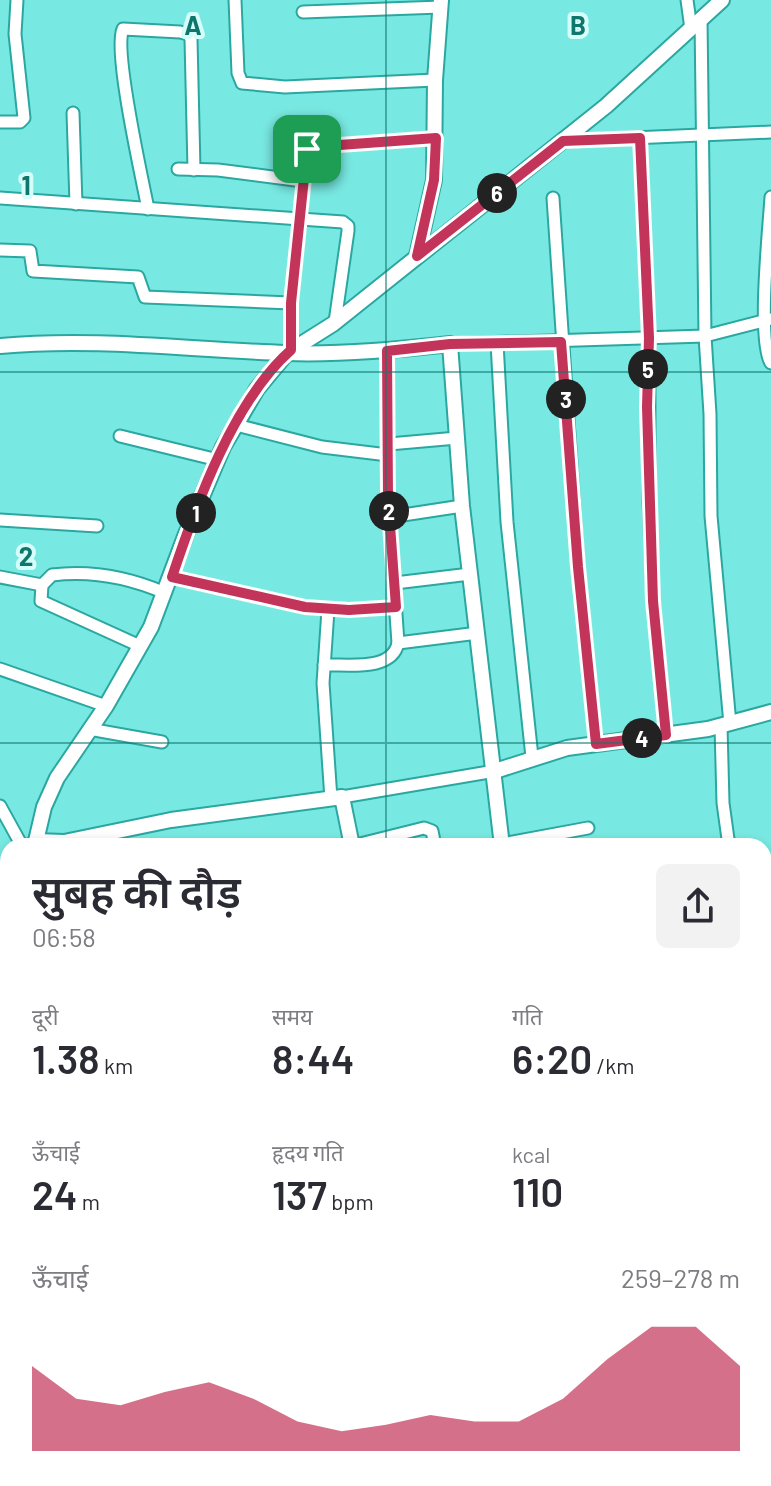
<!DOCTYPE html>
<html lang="hi">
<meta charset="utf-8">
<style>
:root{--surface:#fff;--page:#f2f2f3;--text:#2b2b33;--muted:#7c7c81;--accent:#c3345a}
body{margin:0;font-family:Barlow,"Noto Sans Devanagari",sans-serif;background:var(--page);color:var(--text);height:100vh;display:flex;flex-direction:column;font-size:30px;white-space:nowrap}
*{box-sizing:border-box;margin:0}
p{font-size:26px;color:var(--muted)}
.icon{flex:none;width:44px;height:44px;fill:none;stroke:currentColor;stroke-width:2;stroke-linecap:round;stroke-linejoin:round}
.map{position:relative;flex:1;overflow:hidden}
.sheet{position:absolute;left:0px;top:838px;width:772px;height:648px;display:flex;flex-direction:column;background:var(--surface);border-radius:24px 24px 0 0;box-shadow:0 4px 12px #0003}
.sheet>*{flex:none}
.pin{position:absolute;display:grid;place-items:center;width:68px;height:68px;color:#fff;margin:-34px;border-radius:16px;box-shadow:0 4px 12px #0006}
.km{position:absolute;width:40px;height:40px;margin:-20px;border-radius:50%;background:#222;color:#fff;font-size:22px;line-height:40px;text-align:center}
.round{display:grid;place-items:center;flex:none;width:84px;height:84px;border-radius:12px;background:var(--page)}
.summary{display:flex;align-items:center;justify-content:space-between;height:136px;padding:0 32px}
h1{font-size:44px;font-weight:600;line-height:60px}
.metrics{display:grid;grid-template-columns:repeat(3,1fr);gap:12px;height:136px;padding:8px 32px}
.metrics div{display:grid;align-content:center}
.metrics b{font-size:40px;font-weight:600}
.metrics small{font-size:22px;font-weight:400}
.metrics p{font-size:22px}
.chart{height:224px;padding:16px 32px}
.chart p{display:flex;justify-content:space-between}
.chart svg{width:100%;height:144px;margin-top:8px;fill:var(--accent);opacity:.7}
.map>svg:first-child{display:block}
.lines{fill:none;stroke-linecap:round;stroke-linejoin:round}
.service-casing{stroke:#2ba7a1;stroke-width:9}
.minor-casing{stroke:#2ba7a1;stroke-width:15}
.tertiary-casing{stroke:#2ba7a1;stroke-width:18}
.secondary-casing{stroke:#2ba7a1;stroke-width:18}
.primary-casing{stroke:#2ba7a1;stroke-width:20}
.service{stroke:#fff;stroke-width:5}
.minor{stroke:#fff;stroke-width:11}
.tertiary{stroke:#fff;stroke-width:14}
.secondary{stroke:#fff;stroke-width:14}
.primary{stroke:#fff;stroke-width:16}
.route-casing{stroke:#fff;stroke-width:16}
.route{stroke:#c3345a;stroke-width:10}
.grid{fill:none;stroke:#0f766e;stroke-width:2;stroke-opacity:0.55}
.grid-label{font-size:26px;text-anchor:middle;font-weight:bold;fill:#0f766e;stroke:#d5fdf9;stroke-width:8;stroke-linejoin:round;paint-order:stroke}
</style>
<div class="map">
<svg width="771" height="1486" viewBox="0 0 771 1486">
<rect width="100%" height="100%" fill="#78e9e2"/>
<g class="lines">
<defs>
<polyline id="service" points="764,1097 771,1094"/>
<g id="minor">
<polyline points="235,0 238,73 242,83 285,87 435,80"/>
<polyline points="687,0 691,29"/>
<polyline points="303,12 441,7"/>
<polyline points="701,19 705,336 710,414 711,516 730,724"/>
<polyline points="73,113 76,204"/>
<polyline points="0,122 20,122 24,118 15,34 17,0"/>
<polyline points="640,138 649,338 649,500 653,601 666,735"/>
<polyline points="563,141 771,132"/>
<polyline points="178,169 218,170 303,181"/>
<path d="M771,197C769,229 757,341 771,363"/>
<polyline points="0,198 343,222 348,226 348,231 335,322"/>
<polyline points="553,198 578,567 596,744"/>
<path d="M148,209C142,178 113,50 123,29L180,32L188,34L191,39L194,170"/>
<polyline points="0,250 30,251 33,271 138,277 145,297 291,303"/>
<polyline points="497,343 507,522 532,757"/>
<polyline points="450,344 705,336 771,319"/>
<polyline points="291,350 291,303 307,149 312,147 436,138"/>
<polyline points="387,351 388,498 398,643 478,633"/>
<polyline points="236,425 322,447 388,455"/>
<polyline points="120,436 218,460"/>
<polyline points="389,444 457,438"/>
<polyline points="390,517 462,506"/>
<polyline points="0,520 97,526"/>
<path d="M0,577L42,585L52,575C92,570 128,577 165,593"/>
<polyline points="172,577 305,607 349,610 396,607"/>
<polyline points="395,583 470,574"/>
<polyline points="42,585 41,601 140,646"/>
<polyline points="328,610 323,683 331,799"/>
<path d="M324,665C347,664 392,672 398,643"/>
<polyline points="0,669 106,706"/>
<polyline points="721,726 723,803 728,839"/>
<polyline points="89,729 162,742"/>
<polyline points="342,797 495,771"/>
<polyline points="0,806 22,846"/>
<polyline points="502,844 588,828"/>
<polyline points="352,846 424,828 432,831 435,846"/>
<polyline points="764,871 771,871"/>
<polyline points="0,1239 8,1218"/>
<polyline points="0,1359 8,1360"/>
<polyline points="8,1389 8,1398"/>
<polyline points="0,1458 8,1426"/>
<polyline points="614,1486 615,1478"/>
</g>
<g id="tertiary">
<polyline points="417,256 434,180 435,80 441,0"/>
<path d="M0,346C96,337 190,350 286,353C341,355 396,350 450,344L462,506L502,846"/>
<polyline points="495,771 567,748 708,729 771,712"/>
<polyline points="36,841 64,842 171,820 342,797 352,846"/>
<polyline points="31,846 36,841 44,807 57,778 106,706 151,627 186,534 223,447 236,425 257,389 287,353 333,324 606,106 722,0"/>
<polyline points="0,873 8,867"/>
<polyline points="709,1478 740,1486"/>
<polyline points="764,1478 771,1480"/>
<polyline points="543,1486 544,1478"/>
</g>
<polyline id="secondary" points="0,885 8,894"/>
<g id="primary">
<polyline points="764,1345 771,1342"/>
<polyline points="764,1359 771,1356"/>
<polyline points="131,1486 150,1478"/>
<polyline points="164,1486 184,1478"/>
</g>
</defs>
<!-- service casing -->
<use href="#service" class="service-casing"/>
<!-- minor casing -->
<use href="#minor" class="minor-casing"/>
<!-- tertiary casing -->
<use href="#tertiary" class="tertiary-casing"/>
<!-- secondary casing -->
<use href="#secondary" class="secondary-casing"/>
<!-- primary casing -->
<use href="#primary" class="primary-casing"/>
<!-- service -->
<use href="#service" class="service"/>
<!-- minor -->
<use href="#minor" class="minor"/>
<!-- tertiary -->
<use href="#tertiary" class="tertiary"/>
<!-- secondary -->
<use href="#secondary" class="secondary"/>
<!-- primary -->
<use href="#primary" class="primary"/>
</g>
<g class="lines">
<defs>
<path id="route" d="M436,138L434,180L417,256L563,141L640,138L649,338L647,407L653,601L666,735L596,744L578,567L561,342L450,344L387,351L388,498L396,607L349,610L305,607L172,577C196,505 233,401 291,350V303L307,149L312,147Z"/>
</defs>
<!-- route casing -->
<use href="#route" class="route-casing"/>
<!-- route -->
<use href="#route" class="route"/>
</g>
<!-- grid -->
<path class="grid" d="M386,0V846M0,372H771M0,743H771M0,1114H8M764,1114H771M386,1478V1486"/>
<g class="grid-label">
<text x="193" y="35">A</text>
<text x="578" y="35">B</text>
<text x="26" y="195">1</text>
<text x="26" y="566">2</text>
</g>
</svg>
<div class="pin" style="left:307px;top:149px;background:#1e9e55"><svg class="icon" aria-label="arrive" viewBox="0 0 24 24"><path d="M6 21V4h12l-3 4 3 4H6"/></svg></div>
<b class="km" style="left:196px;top:513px">1</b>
<b class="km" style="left:389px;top:511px">2</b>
<b class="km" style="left:566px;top:399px">3</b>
<b class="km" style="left:642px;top:738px">4</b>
<b class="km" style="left:648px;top:369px">5</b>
<b class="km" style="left:497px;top:193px">6</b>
<section class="sheet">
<div class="summary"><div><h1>सुबह की दौड़</h1><p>06:58</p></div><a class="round"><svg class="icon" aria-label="share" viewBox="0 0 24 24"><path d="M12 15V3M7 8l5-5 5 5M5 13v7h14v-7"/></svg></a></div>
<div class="metrics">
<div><p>दूरी</p><b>1.38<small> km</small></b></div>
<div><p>समय</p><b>8:44</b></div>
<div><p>गति</p><b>6:20<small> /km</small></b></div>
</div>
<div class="metrics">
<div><p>ऊँचाई</p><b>24<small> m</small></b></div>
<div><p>हृदय गति</p><b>137<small> bpm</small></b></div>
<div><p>kcal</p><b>110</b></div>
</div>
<div class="chart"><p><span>ऊँचाई</span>259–278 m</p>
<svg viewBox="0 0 160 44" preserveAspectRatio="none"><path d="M0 44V18L10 28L20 30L30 26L40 23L50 28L60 35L70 38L80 36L90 33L100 35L110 35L120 28L130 16L140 6L150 6L160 18V44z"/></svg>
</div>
</section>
</div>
